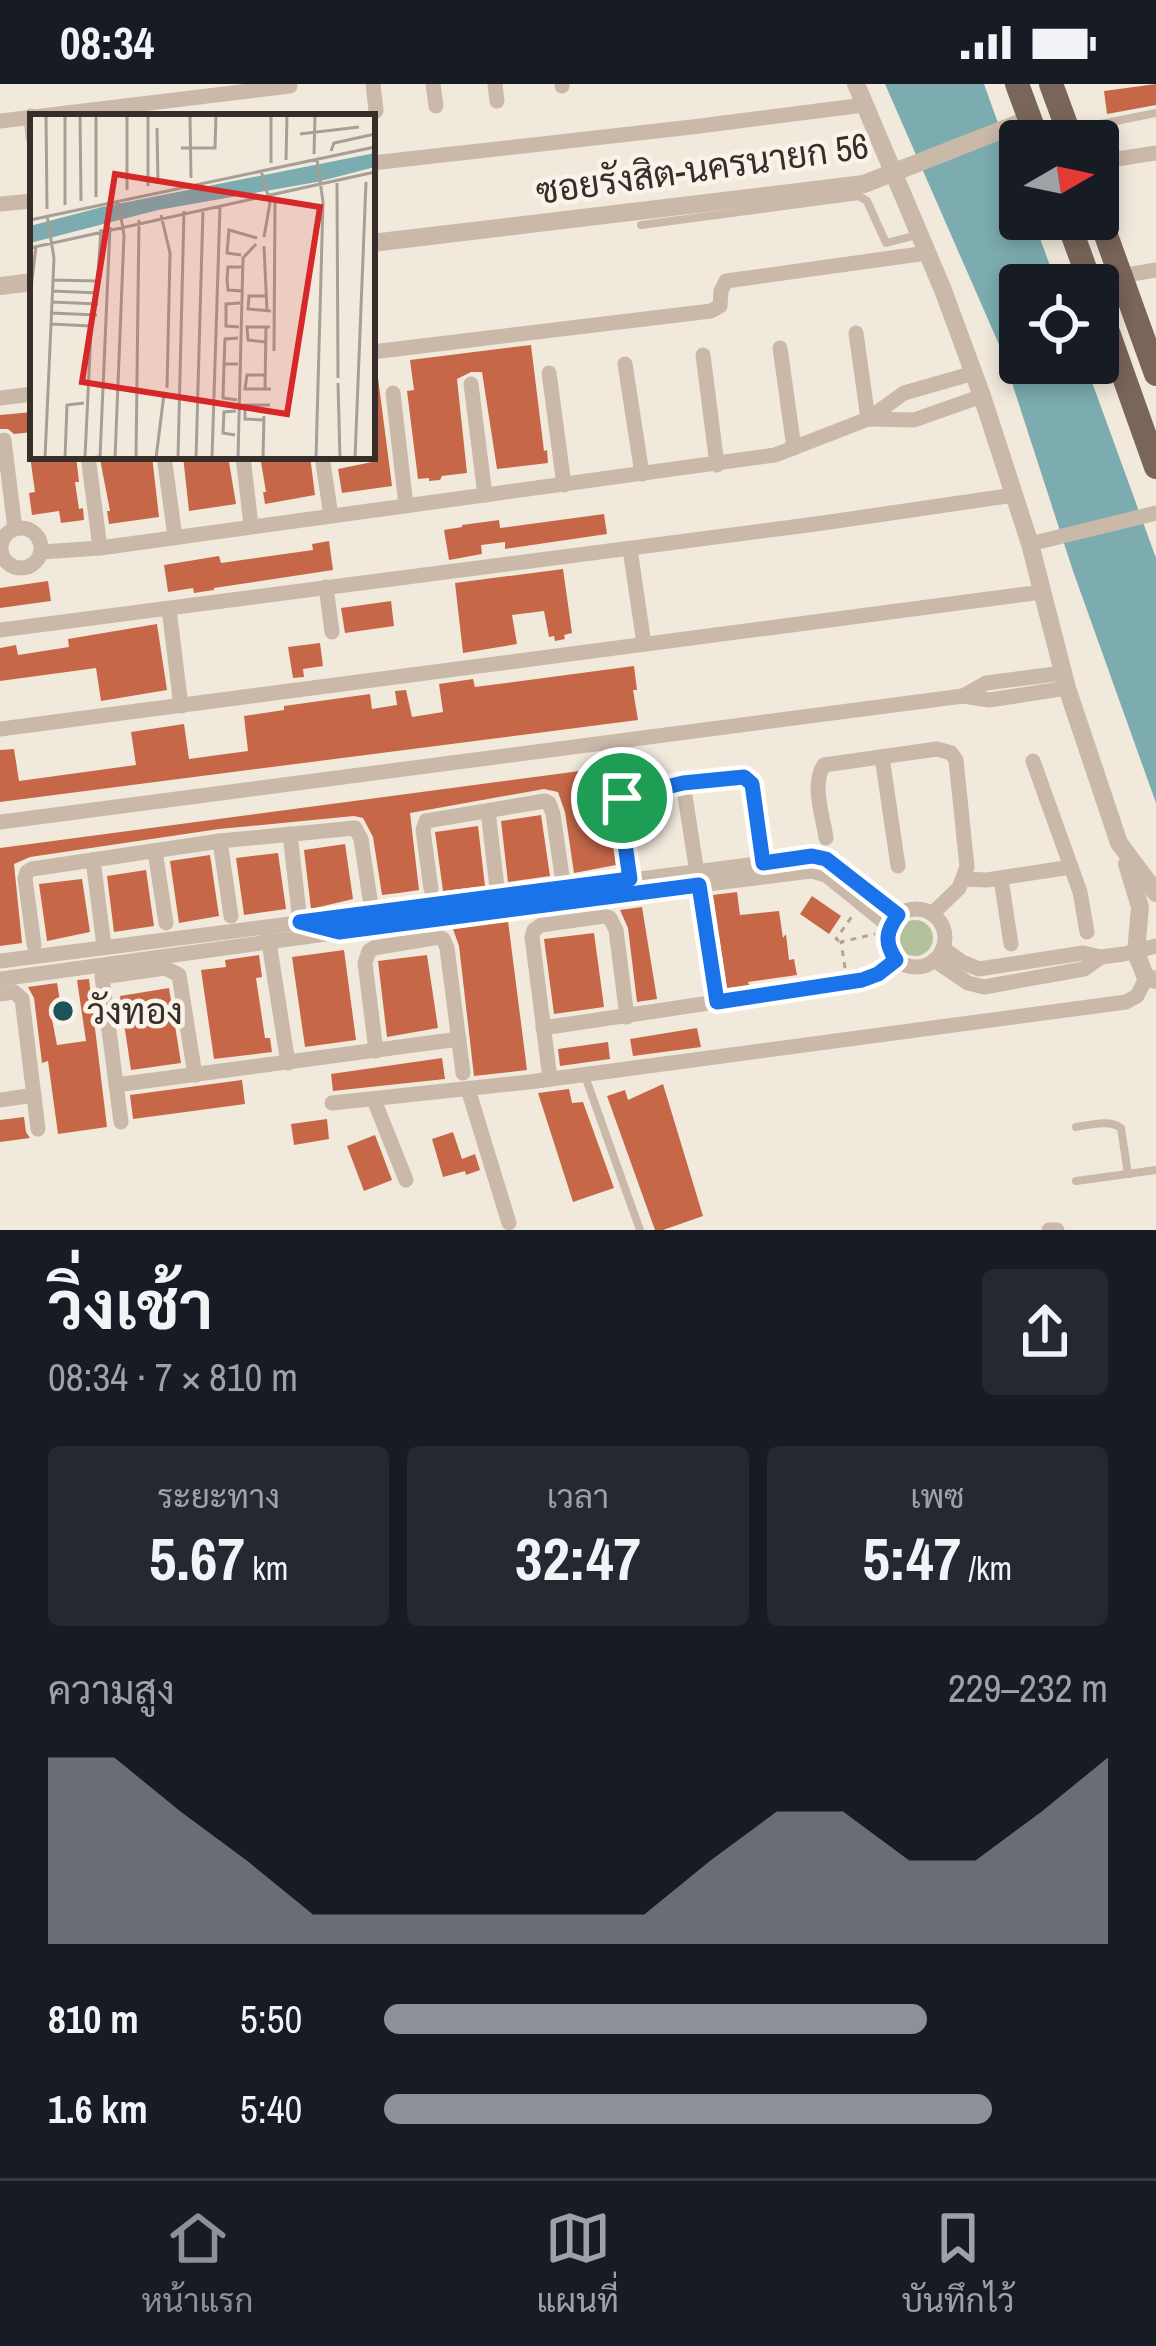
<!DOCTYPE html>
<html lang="th">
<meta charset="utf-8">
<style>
:root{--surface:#171b24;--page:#242831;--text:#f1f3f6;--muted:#9ea1a6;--line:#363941;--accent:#8c9099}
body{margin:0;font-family:"Archivo Narrow",Sarabun,sans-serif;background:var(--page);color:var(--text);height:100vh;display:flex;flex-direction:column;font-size:45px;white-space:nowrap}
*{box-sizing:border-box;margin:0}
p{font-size:39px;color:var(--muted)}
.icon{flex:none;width:66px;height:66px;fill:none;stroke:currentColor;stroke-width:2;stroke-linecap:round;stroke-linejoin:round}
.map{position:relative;height:1146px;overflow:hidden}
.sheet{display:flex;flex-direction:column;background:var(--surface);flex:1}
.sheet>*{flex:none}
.needle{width:78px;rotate:81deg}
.tools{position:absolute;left:999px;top:36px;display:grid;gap:24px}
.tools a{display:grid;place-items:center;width:120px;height:120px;border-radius:12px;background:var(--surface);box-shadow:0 6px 18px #0003;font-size:60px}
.pin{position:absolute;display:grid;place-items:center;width:102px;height:102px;color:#fff;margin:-51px;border:6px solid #fff;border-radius:50%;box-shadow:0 3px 12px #0007}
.round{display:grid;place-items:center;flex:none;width:126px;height:126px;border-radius:12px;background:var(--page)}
.headline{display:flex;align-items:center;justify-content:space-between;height:204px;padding:0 48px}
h1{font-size:66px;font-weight:700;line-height:90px}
.figures{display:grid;grid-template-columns:repeat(3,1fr);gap:18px;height:204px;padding:12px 48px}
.figures div{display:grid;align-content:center;border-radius:12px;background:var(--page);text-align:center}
.figures b{font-size:60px;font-weight:700}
.figures small{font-size:33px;font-weight:400}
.figures p{font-size:33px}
.chart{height:336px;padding:24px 48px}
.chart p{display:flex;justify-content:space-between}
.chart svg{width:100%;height:216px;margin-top:12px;fill:var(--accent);opacity:.7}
ul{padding:0 48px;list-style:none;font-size:39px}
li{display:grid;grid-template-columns:192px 144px 1fr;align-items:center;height:90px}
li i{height:30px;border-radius:15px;background:var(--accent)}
.status{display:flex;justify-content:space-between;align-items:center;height:84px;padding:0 60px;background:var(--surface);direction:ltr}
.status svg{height:33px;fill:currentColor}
.tab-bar{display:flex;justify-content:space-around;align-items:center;height:168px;border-top:3px solid var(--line);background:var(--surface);font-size:33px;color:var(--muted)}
.tab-bar a{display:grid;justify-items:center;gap:6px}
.tab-bar .selected{color:var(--accent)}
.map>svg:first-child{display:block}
.green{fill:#b4c19d}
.water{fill:#7cacaf}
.building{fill:#c66848}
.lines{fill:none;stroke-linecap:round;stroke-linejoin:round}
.path{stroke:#b6a393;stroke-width:3;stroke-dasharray:6 6;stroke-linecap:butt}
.service{stroke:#cab9a9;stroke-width:8}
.minor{stroke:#cab9a9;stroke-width:15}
.tertiary{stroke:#cab9a9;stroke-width:18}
.primary{stroke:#79655a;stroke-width:24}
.route-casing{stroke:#fff;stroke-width:24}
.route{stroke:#1a73e8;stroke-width:15}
.poi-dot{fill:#1e5459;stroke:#faf3e9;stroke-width:4.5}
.labels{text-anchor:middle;stroke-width:9;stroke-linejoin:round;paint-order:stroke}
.street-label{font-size:36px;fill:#372e29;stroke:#faf3e9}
.poi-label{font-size:36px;fill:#372e29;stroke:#faf3e9;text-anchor:start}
.inset-road{fill:none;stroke:#a79e95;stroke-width:3}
.view{fill:#d62828;fill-opacity:0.15;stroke:#d62828;stroke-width:6}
.inset-edge{fill:none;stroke:#372e29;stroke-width:6}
</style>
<div class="status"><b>08:34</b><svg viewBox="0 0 49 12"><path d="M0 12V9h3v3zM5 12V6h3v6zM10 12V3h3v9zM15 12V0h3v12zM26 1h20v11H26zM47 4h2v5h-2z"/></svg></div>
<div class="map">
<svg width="1156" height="1146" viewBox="0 0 1156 1146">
<rect width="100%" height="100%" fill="#f2e9dd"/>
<!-- green -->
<circle class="green" cx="915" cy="854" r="18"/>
<!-- water -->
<polygon class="water" points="885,0 984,0 1020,100 1020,135 1033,135 1057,201 1020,201 1020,279 1085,279 1156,474 1156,719 1073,487 1001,265"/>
<!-- building -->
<g class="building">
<polygon points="1156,0 1156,21 1107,30 1104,7"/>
<polygon points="531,261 544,367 547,366 548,379 497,385 482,288 471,288 457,295 467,389 442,392 440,396 429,397 429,394 418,395 407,307 414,306 410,276"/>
<polygon points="372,294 378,294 392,402 342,409 338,385 372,378"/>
<polygon points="33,328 33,348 14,350 8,345 0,345 0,331"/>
<polygon points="30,372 76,372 79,398 75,398 79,425 83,424 84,436 61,439 59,427 32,431 29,409 35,408"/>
<polygon points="120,372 152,372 159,433 109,440 107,427 110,427 100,375"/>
<polygon points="183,372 228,372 236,420 189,427"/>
<polygon points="260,372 310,372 315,411 265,420 263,408 266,408"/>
<polygon points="604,430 607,450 505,465 505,458 481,461 482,470 449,476 444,446 462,443 462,441 499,436 500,444"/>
<polygon points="329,457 333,486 214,504 214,506 194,509 193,504 168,508 164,481 219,472 221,479 313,466 312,460"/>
<polygon points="563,485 572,549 564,551 565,555 555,557 554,552 549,553 544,527 512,531 517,560 463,569 455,499"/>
<polygon points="48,497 51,517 0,524 0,504"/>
<polygon points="391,517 394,542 345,549 341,524"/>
<polygon points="157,540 167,606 101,617 96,584 0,597 0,564 16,561 18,571 69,563 68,555"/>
<polygon points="320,559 323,582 303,585 304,593 293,594 288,563"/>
<polygon points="634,582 637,606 633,606 638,636 0,718 0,666 14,665 19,697 136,681 131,648 184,640 189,675 218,671 248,667 244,632 284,626 284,622 370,610 372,625 397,621 395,607 406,606 412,633 443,628 439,600 473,595 475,603"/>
<polygon points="633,680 636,698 606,702 616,781 574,789 565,728 558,708 544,705 410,729 419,806 399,809 382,811 373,753 363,734 354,732 219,745 30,773 14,780 22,859 0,862 0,764"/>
<polygon points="541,731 550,792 508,798 501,737"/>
<polygon points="478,742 485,802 443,807 435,748"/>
<polygon points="345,760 353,815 311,825 304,766"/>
<polygon points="278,769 286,825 244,831 236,774"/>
<polygon points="210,771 219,832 179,839 170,777"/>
<polygon points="146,786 154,842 114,848 107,792"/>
<polygon points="82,795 90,848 47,857 39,800"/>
<polygon points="737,808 740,831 779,827 783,854 786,850 789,876 794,875 797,891 748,898 749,901 727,904 713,811"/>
<polygon points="812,812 841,832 829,850 800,830"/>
<polygon points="642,823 657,915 637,918 628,844 620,826"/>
<polygon points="508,837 527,986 474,992 459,862 453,845"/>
<polygon points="594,849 604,923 554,930 544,855"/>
<polygon points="344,866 356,956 305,963 292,873"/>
<polygon points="259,871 262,893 256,894 265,954 270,954 272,968 214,975 201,886 226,883 225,876"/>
<polygon points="427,871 438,944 387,953 378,877"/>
<polygon points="89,895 107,1043 58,1050 48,977 42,979 34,914 28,903 57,899 61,923 55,926 52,935 57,961 86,957 77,896"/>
<polygon points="169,904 181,979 131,986 120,912"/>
<polygon points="697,944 701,963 633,972 630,955"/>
<polygon points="608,958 610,975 560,982 558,965"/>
<polygon points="442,974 445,995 333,1007 331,990"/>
<polygon points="242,996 245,1020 133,1035 130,1011"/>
<polygon points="663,1000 703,1132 663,1146 655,1146 607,1012 625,1006 628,1016"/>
<polygon points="569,1005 572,1019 583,1018 614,1104 573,1118 538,1009"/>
<polygon points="24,1033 26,1048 30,1054 0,1058 0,1036"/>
<polygon points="327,1035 329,1055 294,1061 291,1040"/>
<polygon points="453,1048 462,1075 475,1070 480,1086 466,1091 465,1087 443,1093 432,1055"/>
<polygon points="375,1051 392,1096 364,1107 347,1062"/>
</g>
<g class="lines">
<!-- path -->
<g class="path">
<polyline points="839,857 836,855 853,831"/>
<polyline points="845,884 841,858 875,850"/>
</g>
<!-- service -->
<g class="service">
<polyline points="1076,49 1101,40 1156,29"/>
<polyline points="641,141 859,112 867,117 886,159 917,151"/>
<polyline points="585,992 640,1146"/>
<path d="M1076,1043C1090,1041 1110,1035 1121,1044L1128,1090"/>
<polyline points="1076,1097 1156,1086"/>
</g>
<!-- minor -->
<g class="minor">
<polyline points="373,0 376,27"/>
<polyline points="433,0 436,22"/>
<polyline points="495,0 497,17"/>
<polyline points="562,0 562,2"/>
<polyline points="31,32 33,53"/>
<polyline points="0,37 290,2"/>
<polyline points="1098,78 1156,69"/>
<polyline points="372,79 692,43 864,21"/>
<polyline points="0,120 33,117"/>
<polyline points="1121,192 1156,186"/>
<polyline points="856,249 868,335"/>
<polyline points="780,264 794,364"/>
<polyline points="372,268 711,227 720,222 721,207 726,197 927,169"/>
<polyline points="703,271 717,381"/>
<polyline points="625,280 642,390"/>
<polyline points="549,289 564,401"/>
<polyline points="471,300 485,411"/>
<polyline points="393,309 406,421"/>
<polyline points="0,314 33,310"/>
<polyline points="868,335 914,336 982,312"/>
<polyline points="4,356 15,445"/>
<polyline points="88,372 100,464"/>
<polyline points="164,372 175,453"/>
<polyline points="243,372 251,442"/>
<polyline points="322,372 331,432"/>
<circle cx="21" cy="464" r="20"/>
<polyline points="1030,460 1156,429"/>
<polyline points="630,465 644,560"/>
<polyline points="41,468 100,464 775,371 868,335 904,309 974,289"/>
<polyline points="326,503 332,548"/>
<polyline points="169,525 181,622"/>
<polyline points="0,546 816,440 1014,411"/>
<polyline points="963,612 986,599 1063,589"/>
<polyline points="0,645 1042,508"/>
<polyline points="882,673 898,782"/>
<polyline points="1033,677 1080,808 1087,848"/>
<polyline points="683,699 717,918"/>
<polyline points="488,727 498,812"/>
<polyline points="0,738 963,612 989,616 1067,604"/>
<polyline points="290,750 300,838 310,841"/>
<path d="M826,754C823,732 811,700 824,681L937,665L951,669L956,676L967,783L959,804L932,830"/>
<polyline points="155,767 166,839"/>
<polyline points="93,776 104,862"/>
<polyline points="630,795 621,725 622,714 683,699 744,693 749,696 753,707 763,779"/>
<polyline points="964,795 987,796 1071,783"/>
<polyline points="1001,795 1011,860"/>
<polyline points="431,805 423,746 426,737 545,717 549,719 553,730 562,792"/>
<circle cx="916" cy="854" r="29"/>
<polyline points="231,832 220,757 355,744 361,755 370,815"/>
<polyline points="268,852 288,979"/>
<polyline points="34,861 25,794 27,788 32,785 220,757"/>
<polyline points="943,864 962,878 979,885 1083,869 1101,873 1124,870 1156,862"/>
<polyline points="934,876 968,899 984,903 1084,885 1101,873"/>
<path d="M0,877L812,773C840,775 876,814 898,831"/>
<polyline points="0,895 515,824 811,787 826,791 889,842"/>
<polyline points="0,910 14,908 22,915 38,1045"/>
<polyline points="543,944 862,896 878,891 896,876"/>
<polyline points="376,967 365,879 369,867 374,864 439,853 443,855 447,864 463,989"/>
<polyline points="549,987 532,853 534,846 541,841 603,832 610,834 616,846 627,933"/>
<polyline points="116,1001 459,955"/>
<polyline points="468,1005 509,1139"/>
<polyline points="0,1016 34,1011"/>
<polyline points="374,1016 406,1096"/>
<polyline points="332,1019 529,998 1126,918 1137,912 1146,894"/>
<polyline points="121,1038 102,893 165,884 179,891 195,991"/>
<polyline points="1049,1146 1057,1146"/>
</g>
<!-- tertiary -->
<g class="tertiary">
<polyline points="856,0 943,206 982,312 1030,460 1067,604 1119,759 1156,809"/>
<polyline points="372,159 864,100 1030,35"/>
<polyline points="0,202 33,198"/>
<polyline points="1127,780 1140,823 1136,869 1146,894 1156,896"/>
</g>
<!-- primary -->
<g class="primary">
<polyline points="1017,0 1038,57"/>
<polyline points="1051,0 1072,57"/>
<polyline points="1098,129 1156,290"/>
<polyline points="1067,135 1091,201"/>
<polyline points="1098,220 1156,383"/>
</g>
</g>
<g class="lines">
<defs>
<path id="route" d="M744,693L752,700L763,779L812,772L826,775L898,831C886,847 884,859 896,876L878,890L862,896L717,918L699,801L339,848L300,838L630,795L620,725L622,714L683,699Z"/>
</defs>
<!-- route casing -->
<use href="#route" class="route-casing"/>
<!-- route -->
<use href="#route" class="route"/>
</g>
<!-- markers -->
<circle class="poi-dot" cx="63" cy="927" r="12"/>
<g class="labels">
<!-- street labels -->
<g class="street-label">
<text transform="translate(702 84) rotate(-8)" y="13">ซอยรังสิต-นครนายก 56</text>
</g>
<!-- poi labels -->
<g class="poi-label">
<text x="87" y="940">วังทอง</text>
</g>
</g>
<!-- overview -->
<g transform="translate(30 30)">
<rect width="345" height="345" fill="#f2e9dd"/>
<path d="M345,39V53L287,68L128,96L0,129V112L72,93Z" fill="#7cacaf"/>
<path class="inset-road" d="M16,1L17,95M35,1V91M50,1L51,87M66,1V83M118,1V72M160,1L161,64M241,1V49M127,14L128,70M270,20L329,13M151,34H185L186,1M301,37L304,29L345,20M284,40L285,1M256,46L257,1M231,56L240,89L234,123M307,69L308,264M97,76V1M131,101L140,139L137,274M0,106L345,33M234,132L237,197M0,134L345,58M211,141L197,139L199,116L227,124M68,161L71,115M23,166L68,167M22,177L69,179M212,177L198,176L197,165L198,153H213M237,182H219L218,195L241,197M0,183L6,132M22,188L68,190M21,199L67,201M21,210L61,212M209,213L196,212V190L210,189M236,228L218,226L217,213H240M244,237L245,88M194,250L193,284L207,286M208,250H194L195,225L208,224M235,261H217L215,275H241M308,269L310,344M235,275L236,212M234,306L215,305V291H240M205,321L193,319L194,298L206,297M55,343L61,216M15,344L24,144L17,101M35,344L37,291L54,289M55,344L70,343L80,113M85,344L94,121L88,86M106,344L109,106M126,344L134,280M148,344L154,97M166,344L173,95M182,344L190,93M208,344L213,144L226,130M233,344L234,302M286,344L293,88L287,45M325,344L336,68"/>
<path class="view" d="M85,60L290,93L257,300L52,268Z"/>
<rect width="345" height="345" class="inset-edge"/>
</g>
</svg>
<div class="tools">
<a><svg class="needle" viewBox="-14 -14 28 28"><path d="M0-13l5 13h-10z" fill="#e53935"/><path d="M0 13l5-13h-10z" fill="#9ea1a6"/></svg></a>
<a><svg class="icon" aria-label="locate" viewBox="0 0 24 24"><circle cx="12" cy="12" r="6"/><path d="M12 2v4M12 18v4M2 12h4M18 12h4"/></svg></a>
</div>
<div class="pin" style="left:622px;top:714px;background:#1e9e55"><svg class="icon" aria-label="arrive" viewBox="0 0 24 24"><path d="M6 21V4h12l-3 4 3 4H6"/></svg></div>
</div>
<section class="sheet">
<div class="headline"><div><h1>วิ่งเช้า</h1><p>08:34 · 7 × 810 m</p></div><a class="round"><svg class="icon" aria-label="share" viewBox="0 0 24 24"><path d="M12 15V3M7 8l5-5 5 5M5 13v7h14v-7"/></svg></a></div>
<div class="figures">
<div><p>ระยะทาง</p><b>5.67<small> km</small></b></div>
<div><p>เวลา</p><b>32:47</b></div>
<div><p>เพซ</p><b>5:47<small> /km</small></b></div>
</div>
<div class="chart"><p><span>ความสูง</span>229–232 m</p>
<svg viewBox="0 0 160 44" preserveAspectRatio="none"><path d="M0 44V6L10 6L20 17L30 27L40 38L50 38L60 38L70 38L80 38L90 38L100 27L110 17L120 17L130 27L140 27L150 17L160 6V44z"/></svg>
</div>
<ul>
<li><b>810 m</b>5:50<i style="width:75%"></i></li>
<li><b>1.6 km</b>5:40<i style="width:84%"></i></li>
</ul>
</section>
<nav class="tab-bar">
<a class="selected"><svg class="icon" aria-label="home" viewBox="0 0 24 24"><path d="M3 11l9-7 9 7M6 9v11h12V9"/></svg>หน้าแรก</a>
<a><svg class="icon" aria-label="map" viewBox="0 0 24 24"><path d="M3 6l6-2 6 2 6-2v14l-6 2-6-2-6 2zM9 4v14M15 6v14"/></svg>แผนที่</a>
<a><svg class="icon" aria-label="saved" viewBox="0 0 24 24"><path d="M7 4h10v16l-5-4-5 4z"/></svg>บันทึกไว้</a>
</nav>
